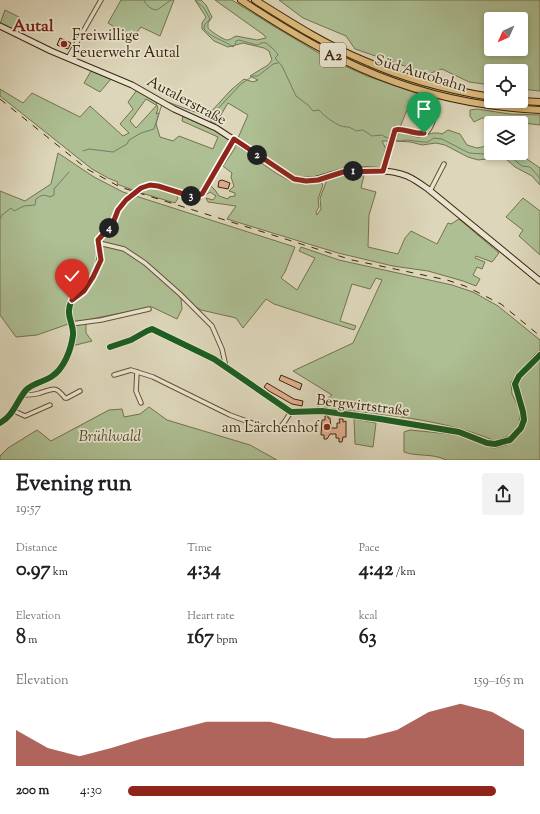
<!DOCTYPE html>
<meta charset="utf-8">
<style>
:root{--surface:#fff;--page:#f2f2f2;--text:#202124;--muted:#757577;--accent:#8f2418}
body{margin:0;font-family:"Sorts Mill Goudy",serif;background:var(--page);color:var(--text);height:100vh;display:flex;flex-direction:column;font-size:15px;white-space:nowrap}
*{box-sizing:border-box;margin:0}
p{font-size:13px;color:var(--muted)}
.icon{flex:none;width:22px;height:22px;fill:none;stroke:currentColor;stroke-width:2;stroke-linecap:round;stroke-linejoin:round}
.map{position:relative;height:460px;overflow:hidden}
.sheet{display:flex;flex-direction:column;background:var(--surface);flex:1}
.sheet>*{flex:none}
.needle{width:26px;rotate:225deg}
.tools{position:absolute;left:484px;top:12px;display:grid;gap:8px}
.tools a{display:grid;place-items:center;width:44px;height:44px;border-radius:4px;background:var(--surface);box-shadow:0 2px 6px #0003;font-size:20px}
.pin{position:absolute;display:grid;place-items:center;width:34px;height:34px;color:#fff;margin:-41px -17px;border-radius:50% 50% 50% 0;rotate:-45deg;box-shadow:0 0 4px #0007}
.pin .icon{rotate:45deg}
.km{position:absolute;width:20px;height:20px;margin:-10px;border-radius:50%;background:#222;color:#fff;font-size:11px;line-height:20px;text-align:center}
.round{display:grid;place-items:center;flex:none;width:42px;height:42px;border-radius:4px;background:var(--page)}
.overview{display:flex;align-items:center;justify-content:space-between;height:68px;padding:0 16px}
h1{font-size:22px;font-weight:800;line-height:30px}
.figures{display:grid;grid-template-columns:repeat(3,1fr);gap:6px;height:68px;padding:4px 16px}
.figures div{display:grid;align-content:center}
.figures b{font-size:20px;font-weight:800}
.figures small{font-size:11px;font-weight:400}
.figures p{font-size:11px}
.chart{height:112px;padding:8px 16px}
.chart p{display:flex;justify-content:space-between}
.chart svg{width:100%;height:72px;margin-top:4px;fill:var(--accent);opacity:.7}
ul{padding:0 16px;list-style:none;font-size:13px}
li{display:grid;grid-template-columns:64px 48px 1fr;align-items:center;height:30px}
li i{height:10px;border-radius:5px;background:var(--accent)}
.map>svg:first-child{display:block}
.green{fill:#adbf93;stroke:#74724c;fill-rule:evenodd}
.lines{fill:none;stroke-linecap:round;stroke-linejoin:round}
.stream{stroke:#707e6a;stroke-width:1}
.building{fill:#e0ae91;stroke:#3c2606}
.street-casing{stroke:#645233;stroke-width:5.5}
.secondary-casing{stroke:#3c2606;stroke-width:7}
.highway-casing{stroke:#3c2606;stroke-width:8}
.street{stroke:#e9e4d2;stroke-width:3.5}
.secondary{stroke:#e9e4d2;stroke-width:5}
.highway{stroke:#debb7d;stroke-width:6}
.rail{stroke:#3c2606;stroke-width:1;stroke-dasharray:7 7;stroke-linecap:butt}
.cycleway-casing{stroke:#e9e4d2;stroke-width:8}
.cycleway{stroke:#1b5e20;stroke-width:6}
.route-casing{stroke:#fff;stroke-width:8}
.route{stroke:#8f2418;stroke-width:5}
.poi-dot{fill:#8f2418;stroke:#e9e4d2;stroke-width:1.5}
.labels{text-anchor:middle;stroke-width:3.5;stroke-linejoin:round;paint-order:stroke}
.shield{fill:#e9e4d2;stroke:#705f43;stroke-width:1}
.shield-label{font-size:14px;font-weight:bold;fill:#3c2606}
.poi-label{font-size:15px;fill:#3c2606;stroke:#e9e4d2;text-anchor:start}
.street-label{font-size:15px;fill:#3c2606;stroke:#e9e4d2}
.park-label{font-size:15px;font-style:italic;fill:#584c29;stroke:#e9e4d2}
.quarter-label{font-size:17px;font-weight:bold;fill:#7a1f14;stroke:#e9e4d2}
</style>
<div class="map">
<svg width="540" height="460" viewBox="0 0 540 460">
<rect width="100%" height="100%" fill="#ddd6ba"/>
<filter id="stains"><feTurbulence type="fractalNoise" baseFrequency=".005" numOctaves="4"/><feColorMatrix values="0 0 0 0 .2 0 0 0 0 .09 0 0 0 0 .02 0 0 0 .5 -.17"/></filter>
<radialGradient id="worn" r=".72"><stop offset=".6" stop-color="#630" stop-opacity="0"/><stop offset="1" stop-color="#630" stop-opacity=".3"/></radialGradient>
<!-- green -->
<g class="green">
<polygon points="121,0 174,0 160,36 141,27 132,38 108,23"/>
<path d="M195,0H201L206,5L212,17L208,23V28C210,31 224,40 227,40C231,40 233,37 236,36L257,40L266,38L264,35L215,0H232L270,24L327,58L367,76L431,98L435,101L432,108L410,103L400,127L394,126L388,141H382L386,149L381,170C373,170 364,169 356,170C335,173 315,182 294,176L238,138L248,115L228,103L216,123H212L208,116L209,114L231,90L244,79L253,82L258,80L250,76L268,65L272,60L269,51L264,48L243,43L228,47L214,41L202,29V23L206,17Z"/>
<path d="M279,0H540V91L521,89V71H491V85L469,82L442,69L428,74L355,49L346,36L303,18ZM491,19H521V49H491Z"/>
<polygon points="5,10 21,18 15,31 0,24"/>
<polygon points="91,71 111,79 100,92 84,83"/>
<path d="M0,89L23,103L32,93L80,117L90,106L123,136L129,133L120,124L133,109L128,102L137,90L157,103L156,105L146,99L130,121L136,128L157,105L158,109L156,114L159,113L156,124L160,137L173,141L179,136L213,149L218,137L182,121L183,115L210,127L230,141L199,193C181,195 165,180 147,184C143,184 137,188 133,190L117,184L118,182L108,178L92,169L0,96Z"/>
<polygon points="477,109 510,114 540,115 540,125 482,118 474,122 470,116 470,110"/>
<path d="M448,130L460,134L467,145L477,148L491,145V153H518L540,168V185L532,176L515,167L505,158H495L478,160L468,157L445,145L436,143L422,145L411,142L393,141L399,133C406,132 413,137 421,136C429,135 434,131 442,134Z"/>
<path d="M234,144L237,145C256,157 280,181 302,184C309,185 315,183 321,182L323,185L318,199L319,207L316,212L317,215L321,209L320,198L327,180L341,175H364L361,188L376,192L369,215L368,247L398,254L405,238L411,231L437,244L448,223L451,224L459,219L499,253L492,262L476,256L475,258L485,262L482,269L477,267L473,275L480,279L476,286L463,281L428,271L393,266L338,253L227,219L236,206L208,202L206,198L213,200L216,196L210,192L206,195L204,194L209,184L215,190L219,196L228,199L229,197L235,196V193L229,191L234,186L231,177L232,173L223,166L235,148Z"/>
<path d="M58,153L94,177L123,192L295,247L285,272L281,278L297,290L315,258L299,251L301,247L339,260L452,285L473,292L498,306L540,340V350L534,355L511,382L512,394L520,410L519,427L509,436L495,441C442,418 380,415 323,407L314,410L332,395L293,371L353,343L382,280L376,278L370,289L352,284L340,321L356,326L354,330L274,304L266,299L243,328L236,318L201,310L181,298L182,309L177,319L152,307L86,320V333L92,341L72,346L75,336L74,322L37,335L16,337L0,315V191L25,201L51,184Z"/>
<polygon points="149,187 155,187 176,193 178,198 175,203 138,192"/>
<polygon points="523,198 540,211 540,255 519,236 523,230 506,217"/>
<path d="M540,359V460H446C433,453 418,457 404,452V432L410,430L460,435L494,448L507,445L519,436L527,418L518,388L520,378Z"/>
<polygon points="149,407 167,420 250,445 277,460 0,460 0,456 8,448 37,430 51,441 109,410 122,409 124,417 140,414"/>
<polygon points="354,419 376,423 373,447 355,444"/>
</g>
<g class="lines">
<!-- stream -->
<g class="stream">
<path d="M144,0C145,5 152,10 157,10L171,0"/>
<path d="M195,0L204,8L210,19L205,24L204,29C213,39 222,39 233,47L235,45L236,41L239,40L257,45C265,41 265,42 271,47C274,50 276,51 278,55L275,58L282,66L296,96L308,105L313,111L319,110C323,115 335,124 341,126C348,128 347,125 356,131L363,130L372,136L382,135L385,137L400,141L407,140L423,142H428L434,138L442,139L469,153L483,154L491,151"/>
<polyline points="165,101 206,116 212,115 241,84 253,76 258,76 273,64 278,63"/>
<polyline points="83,151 89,149 113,152 127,144 129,140 141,133 154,129 162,104"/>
<polyline points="512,153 514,157 512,158 522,166 530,167 540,178"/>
<path d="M0,219L2,215L11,208L14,211L24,206L35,205L36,199C41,195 44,194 50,197L54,195V189L69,172"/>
</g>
</g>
<!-- building -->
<g class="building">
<polygon points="60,38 71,43 68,49 57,45"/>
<polygon points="222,180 230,183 228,189 218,187 219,181"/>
<polygon points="281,375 302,384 300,390 279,380"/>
<polygon points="267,383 294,399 303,401 302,406 292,404 269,391 264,387"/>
<polygon points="328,415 328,418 330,418 331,428 337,428 337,423 340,423 339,419 343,419 343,422 346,421 346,437 343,437 342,442 339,442 339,438 336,438 336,434 330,434 327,439 324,439 324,435 321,435 322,420 325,420 325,416"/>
</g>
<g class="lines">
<defs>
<g id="street">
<polyline points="68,58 101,0"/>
<path d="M383,171L388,148L395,130C405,127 419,141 428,131C433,125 434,116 437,110"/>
<polyline points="430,191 444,164"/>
<polyline points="99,243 124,249 145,263 180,294 212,326 222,349 226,367"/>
<polyline points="71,324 101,320 149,309"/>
<polyline points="110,347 131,340 147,331 152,329 214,359 291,412 322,411 380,419 459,432 487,443 495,444 510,440 521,428 524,420 523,412 515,384 519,376 540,355"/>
<polyline points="137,372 136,391 141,403"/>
<path d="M114,375L131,370L153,377L230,415L271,430C282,430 285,420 291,412"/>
<path d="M23,395C29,395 34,395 40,393C53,389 55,385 65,398H67L80,391"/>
<polyline points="14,411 25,416 50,405"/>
<path d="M0,423C14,415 16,402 26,390C33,383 43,382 51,377C64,369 71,350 73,335C74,323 65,316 71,302C73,297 81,295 84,291C97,275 103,259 98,240L113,223L118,210L126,200L141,188L150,185L158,186L191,196L202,194L234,139"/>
</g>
<path id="secondary" d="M0,26L51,51L132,85L174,109L216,128L294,179C315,183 323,176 342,172C359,169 391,169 407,176C414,179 421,184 428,189L540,281"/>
<g id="highway">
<path d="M241,0C279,25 318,49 360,68C416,93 479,107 540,110"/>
<path d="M255,0C290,22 326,45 365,61C405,79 448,90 491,97"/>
<polyline points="521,101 540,102"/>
</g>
</defs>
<!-- street casing -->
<use href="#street" class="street-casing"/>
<!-- secondary casing -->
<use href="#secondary" class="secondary-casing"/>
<!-- highway casing -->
<use href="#highway" class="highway-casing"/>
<!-- street -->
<use href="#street" class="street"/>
<!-- secondary -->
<use href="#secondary" class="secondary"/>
<!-- highway -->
<use href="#highway" class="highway"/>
<!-- rail -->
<polyline class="rail" points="0,99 87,169 120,187 352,260 447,280 465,286 501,304 540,336"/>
<defs>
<g id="cycleway">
<polyline points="110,347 131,340 147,331 152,329 214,359 291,412 322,411 380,419 459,432 487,443 495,444 510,440 521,428 524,420 523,412 515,384 519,376 540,355"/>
<path d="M0,423C14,415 16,402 26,390C33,383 43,382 51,377C64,369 71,350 73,335C74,323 65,316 71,302C73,297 81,295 84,291C97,275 103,259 98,240L113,223L118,210L126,200L141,188L150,185L158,186L191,196L202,194L234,139"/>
</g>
</defs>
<!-- cycleway casing -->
<use href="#cycleway" class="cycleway-casing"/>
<!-- cycleway -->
<use href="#cycleway" class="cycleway"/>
</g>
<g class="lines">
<defs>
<path id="route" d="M72,300L84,291L93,277L101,260L98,240L113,223L118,210L126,200L141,188L150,185L158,186L190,196L202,194L234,139L294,179L306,181L318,180L343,172L383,171L395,130C403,127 414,135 424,133"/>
</defs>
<!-- route casing -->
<use href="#route" class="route-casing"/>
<!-- route -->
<use href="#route" class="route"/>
</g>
<!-- markers -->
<g class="poi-dot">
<circle cx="64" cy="44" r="4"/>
<circle cx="327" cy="427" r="4"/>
</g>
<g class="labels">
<!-- shield labels -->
<rect class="shield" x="320" y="43" width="26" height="24" rx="3"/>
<g class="shield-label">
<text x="333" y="60">A2</text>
</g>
<!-- poi labels -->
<g class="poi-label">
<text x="72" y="40">Freiwillige<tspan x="72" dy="17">Feuerwehr Autal</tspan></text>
<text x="319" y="432" text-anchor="end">am Lärchenhof</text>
</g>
<!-- street labels -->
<g class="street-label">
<text transform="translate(421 73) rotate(17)" y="5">Süd Autobahn</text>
<text transform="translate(187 100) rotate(28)" y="5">Autalerstraße</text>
<text transform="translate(363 405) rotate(7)" y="5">Bergwirtstraße</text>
</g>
<!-- park labels -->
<g class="park-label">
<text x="110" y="441">Brühlwald</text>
</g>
<!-- quarter labels -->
<g class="quarter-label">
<text x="33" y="31">Autal</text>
</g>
</g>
<rect width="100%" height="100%" filter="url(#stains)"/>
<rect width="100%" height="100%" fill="url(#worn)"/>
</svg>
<div class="tools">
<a><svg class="needle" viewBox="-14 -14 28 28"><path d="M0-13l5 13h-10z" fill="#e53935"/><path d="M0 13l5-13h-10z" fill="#757577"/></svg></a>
<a><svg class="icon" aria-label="locate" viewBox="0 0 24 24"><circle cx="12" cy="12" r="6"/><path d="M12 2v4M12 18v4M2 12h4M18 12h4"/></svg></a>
<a><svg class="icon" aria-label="layers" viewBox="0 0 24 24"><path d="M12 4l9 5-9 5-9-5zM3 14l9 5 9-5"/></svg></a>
</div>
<div class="pin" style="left:424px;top:133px;background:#1e9e55"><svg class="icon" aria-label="arrive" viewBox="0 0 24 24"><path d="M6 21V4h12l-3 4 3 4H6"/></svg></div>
<div class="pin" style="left:72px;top:300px;background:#d93025"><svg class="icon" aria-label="check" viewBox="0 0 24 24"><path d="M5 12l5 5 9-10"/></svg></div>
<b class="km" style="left:353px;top:171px">1</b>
<b class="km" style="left:257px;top:155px">2</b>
<b class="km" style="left:191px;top:196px">3</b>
<b class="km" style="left:109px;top:228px">4</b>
</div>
<section class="sheet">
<div class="overview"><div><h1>Evening run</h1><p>19:57</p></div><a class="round"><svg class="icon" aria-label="share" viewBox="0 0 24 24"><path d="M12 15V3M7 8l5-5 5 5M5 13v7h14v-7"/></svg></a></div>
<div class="figures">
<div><p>Distance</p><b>0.97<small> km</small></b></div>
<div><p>Time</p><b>4:34</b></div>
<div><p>Pace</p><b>4:42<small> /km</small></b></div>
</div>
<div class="figures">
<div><p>Elevation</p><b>8<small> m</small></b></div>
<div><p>Heart rate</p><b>167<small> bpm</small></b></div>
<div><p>kcal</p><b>63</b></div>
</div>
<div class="chart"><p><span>Elevation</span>159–165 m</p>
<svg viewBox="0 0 160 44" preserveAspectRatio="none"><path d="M0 44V22L10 33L20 38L30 33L40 27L50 22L60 17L70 17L80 17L90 22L100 27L110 27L120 22L130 11L140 6L150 11L160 22V44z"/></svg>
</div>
<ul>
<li><b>200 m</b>4:30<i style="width:93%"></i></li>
</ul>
</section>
